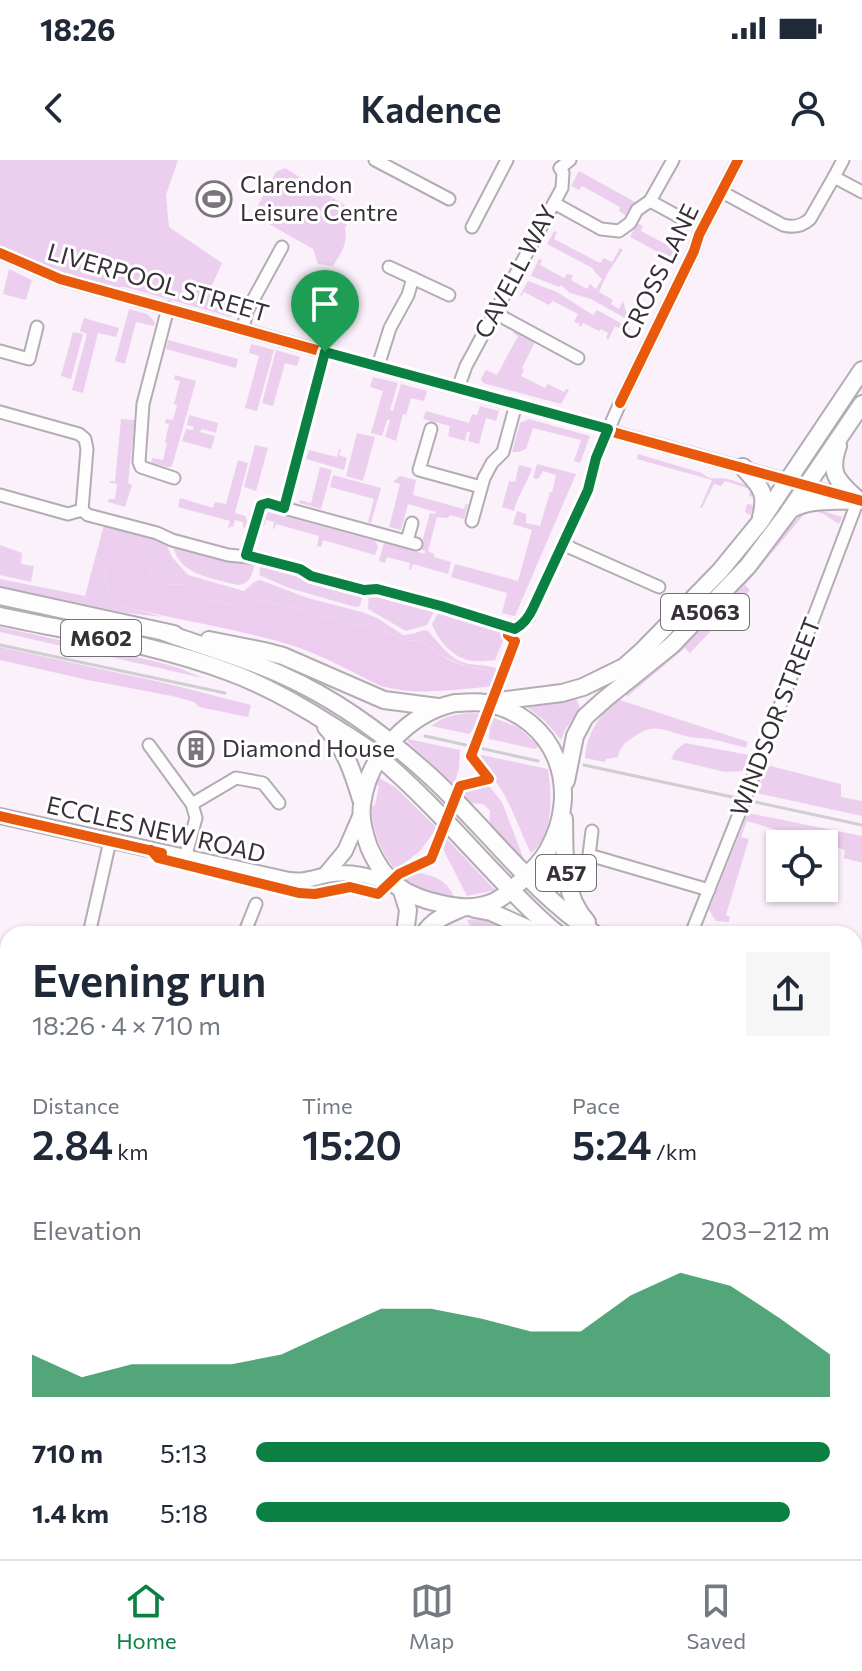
<!DOCTYPE html>
<meta charset="utf-8">
<style>
:root{--surface:#fff;--page:#f6f6f7;--text:#1f2937;--muted:#747a83;--line:#e0e1e3;--accent:#0b8043}
body{margin:0;font-family:Commissioner,sans-serif;background:var(--page);color:var(--text);height:100vh;display:flex;flex-direction:column;font-size:30px;white-space:nowrap}
*{box-sizing:border-box;margin:0}
p{font-size:26px;color:var(--muted)}
.icon{flex:none;width:44px;height:44px;fill:none;stroke:currentColor;stroke-width:2;stroke-linecap:round;stroke-linejoin:round}
.map{position:relative;flex:1;overflow:hidden}
.drawer{position:absolute;left:0px;top:766px;width:862px;height:634px;display:flex;flex-direction:column;background:var(--surface);border-radius:24px 24px 0 0;box-shadow:0 2px 6px #0004}
.drawer>*{flex:none}
.buttons{position:absolute;left:766px;top:670px;display:grid;gap:16px}
.buttons a{display:grid;place-items:center;width:72px;height:72px;border-radius:0px;background:var(--surface);box-shadow:0 2px 6px #0004;font-size:40px}
.pin{position:absolute;display:grid;place-items:center;width:68px;height:68px;color:#fff;margin:-82px -34px;border-radius:50% 50% 50% 0;rotate:-45deg;box-shadow:0 0 8px #0007}
.pin .icon{rotate:45deg}
.round{display:grid;place-items:center;flex:none;width:84px;height:84px;border-radius:0px;background:var(--page)}
.summary{display:flex;align-items:center;justify-content:space-between;height:136px;padding:0 32px}
h1{font-size:44px;font-weight:600;line-height:60px}
.metrics{display:grid;grid-template-columns:repeat(3,1fr);gap:12px;height:136px;padding:8px 32px}
.metrics div{display:grid;align-content:center}
.metrics b{font-size:40px;font-weight:600}
.metrics small{font-size:22px;font-weight:400}
.metrics p{font-size:22px}
.chart{height:224px;padding:16px 32px}
.chart p{display:flex;justify-content:space-between}
.chart svg{width:100%;height:144px;margin-top:8px;fill:var(--accent);opacity:.7}
ul{padding:0 32px;list-style:none;font-size:26px}
li{display:grid;grid-template-columns:128px 96px 1fr;align-items:center;height:60px}
li i{height:20px;border-radius:10px;background:var(--accent)}
.status{display:flex;justify-content:space-between;align-items:center;height:56px;padding:0 40px;background:var(--surface);direction:ltr}
.status svg{height:22px;fill:currentColor}
header{display:flex;justify-content:space-between;align-items:center;height:104px;padding:0 32px;background:var(--surface);font-size:36px;font-weight:600}
.tabs{display:flex;justify-content:space-around;align-items:center;height:112px;border-top:2px solid var(--line);background:var(--surface);font-size:22px;color:var(--muted)}
.tabs a{display:grid;justify-items:center;gap:4px}
.tabs .on{color:var(--accent)}
.map>svg:first-child{display:block}
.green{fill:#eccfee}
.forest{fill:#edcdef}
.lines{fill:none;stroke-linecap:round;stroke-linejoin:round}
.minor-casing{stroke:#b4acb4;stroke-width:15}
.major-casing{stroke:#b4acb4;stroke-width:18}
.highway-casing{stroke:#b4acb4;stroke-width:20}
.minor{stroke:#fefdfe;stroke-width:11}
.major{stroke:#fefdfe;stroke-width:14}
.highway{stroke:#fefdfe;stroke-width:16}
.rail{stroke:#d0ced0;stroke-width:3}
.minor-bridge-casing{stroke:#b4acb4;stroke-width:15;stroke-linecap:butt}
.minor-bridge{stroke:#fefdfe;stroke-width:11}
.cycleway-casing{stroke:#fff;stroke-width:15}
.cycleway{stroke:#e8590c;stroke-width:10}
.route-casing{stroke:#fff;stroke-width:16}
.route{stroke:#0b8043;stroke-width:10}
.labels{text-anchor:middle;stroke-width:6;stroke-linejoin:round;paint-order:stroke}
.shield{fill:#fff;stroke:#736e74;stroke-width:2}
.shield-label{font-size:22px;font-weight:bold;fill:#373038}
.poi-label{font-size:24px;fill:#373038;stroke:#fff;text-anchor:start}
.street-label{font-size:24px;fill:#373038;stroke:#fff}
</style>
<div class="status"><b>18:26</b><svg viewBox="0 0 49 12"><path d="M0 12V9h3v3zM5 12V6h3v6zM10 12V3h3v9zM15 12V0h3v12zM26 1h20v11H26zM47 4h2v5h-2z"/></svg></div>
<header><svg class="icon" aria-label="back" viewBox="0 0 24 24"><path d="M15 5l-7 7 7 7"/></svg>Kadence<svg class="icon" aria-label="person" viewBox="0 0 24 24"><circle cx="12" cy="8" r="4"/><path d="M4 21q1-7 8-7t8 7"/></svg></header>
<div class="map">
<svg width="862" height="1399" viewBox="0 0 862 1399">
<rect width="100%" height="100%" fill="#faf1fa"/>
<!-- green -->
<g class="green">
<polygon points="0,0 178,0 166,35 169,67 222,103 209,132 243,146 237,153 231,157 125,127 106,127 60,114 0,88"/>
<path d="M285,8L354,51L345,68C348,84 341,93 333,106L318,104L313,89L253,55L276,12Z"/>
<polygon points="579,11 635,42 625,55 619,51 620,47 582,26 579,30 571,26"/>
<polygon points="637,63 643,66 641,71 671,87 674,83 678,85 671,99 630,77"/>
<polygon points="554,71 557,72 554,79 600,103 604,98 612,102 620,88 623,90 607,114 599,132 613,140 611,144 619,149 623,141 626,152 635,157 644,154 639,166 591,139 570,133 561,125 559,127 531,116 539,99 542,100 540,105 564,118 567,114 573,115 571,120 587,129 590,124 596,129 602,119 594,111 594,109 547,84"/>
<polygon points="9,109 32,120 26,140 3,134"/>
<polygon points="528,121 557,132 593,155 597,150 630,168 627,172 615,166 608,180 606,178 608,173 601,169 599,171 583,163 581,167 579,166 580,164 574,162 578,154 553,141 549,145 524,132 521,136 520,135"/>
<polygon points="343,137 348,141 338,152 330,181 321,179 322,166 320,156 332,150"/>
<polygon points="129,149 147,154 155,162 154,166 136,162 125,204 115,201"/>
<polygon points="84,158 119,168 116,177 98,173 83,233 72,230 87,174 80,171"/>
<polygon points="514,171 535,182 522,208 524,210 521,216 545,228 548,224 564,232 566,229 569,230 561,244 483,223 481,219 486,210 497,215 518,176 513,173"/>
<polygon points="73,172 83,174 71,219 61,216"/>
<polygon points="168,180 238,199 236,208 166,189"/>
<polygon points="251,184 274,190 257,251 245,248 259,196 249,193"/>
<polygon points="276,190 300,197 297,206 285,203 273,246 262,243"/>
<polygon points="175,215 196,221 173,303 171,307 167,307 151,303 152,298 163,300 167,283 165,282 169,264 165,263 166,259 173,260 177,245 174,244 180,221 174,219"/>
<polygon points="373,217 398,223 390,250 393,251 401,224 427,231 424,241 411,238 406,255 403,254 396,281 385,277 390,260 387,260 382,276 371,273 383,231 370,227"/>
<polygon points="480,246 499,251 496,261 486,258 479,284 468,281 470,272 467,272 465,281 448,276 450,266 423,259 426,251 469,263 472,254 477,255"/>
<polygon points="189,255 218,263 216,273 202,269 200,272 215,276 211,289 182,281 186,269 193,270 194,267 187,265"/>
<polygon points="121,259 135,260 128,323 132,325 125,347 108,342 109,339 115,339 117,324 110,323 110,321 115,321"/>
<polygon points="529,259 590,276 580,303 574,301 581,280 533,268 526,289 519,292 512,292 520,263"/>
<polygon points="357,273 375,277 363,321 346,316"/>
<polygon points="255,285 268,288 256,331 244,327"/>
<polygon points="339,289 341,289 339,295 347,298 344,310 306,299 309,290 337,297"/>
<path d="M638,294L702,313C710,320 711,318 720,318C729,318 739,323 747,325C759,333 757,344 750,355L745,352L747,344L754,345L756,338L749,336L750,329L725,321L721,326L714,324L702,348H700L712,320L637,299Z"/>
<polygon points="238,300 248,303 235,353 245,356 247,361 245,368 243,367 243,362 235,360 233,367 230,366 230,369 228,368 230,361 178,347 180,338 213,348 215,342 226,344"/>
<polygon points="537,304 576,314 515,456 502,453 507,433 451,417 455,404 518,421 532,370 513,364 517,351 526,354 526,363 540,366 550,332 552,332 556,315 543,311 538,319 533,318"/>
<path d="M519,305L532,308C527,324 518,334 514,351L502,347L509,321L515,322Z"/>
<polygon points="320,307 332,310 321,349 299,343 300,340 311,343"/>
<polygon points="333,315 381,328 371,363 368,362 374,339 330,327"/>
<polygon points="400,316 416,320 413,335 464,349 466,344 468,344 464,359 450,355 448,358 437,357 428,391 434,394 434,397 451,402 448,414 413,404 411,410 409,409 410,403 387,397 385,403 379,401 384,383 425,394 425,391 420,389 430,353 435,354 436,352 408,344 401,370 389,367 400,324 393,322"/>
<path d="M814,348L842,357L839,364C828,358 822,349 806,352L745,425L750,430L690,493L685,488L628,536L622,534L674,492L708,459L789,360L794,362L801,354Z"/>
<polygon points="269,352 375,381 378,386 375,395 323,380 321,387 317,386 319,376 276,364 274,369 273,369 274,362 266,360 264,366 261,365 264,355"/>
<path d="M104,365L157,380L167,386L172,397L188,415L244,431L254,422L260,420L308,438L362,452L377,458L403,475L412,474L424,470L428,471C441,485 450,500 469,504C478,505 487,505 496,508V526L485,527L492,519L489,511C457,505 446,500 420,480L405,481L384,471L347,464L298,448L240,438L230,445L197,437L188,424L162,425L148,409L97,397L106,413L111,442L163,457L126,453L0,426V419L85,436Z"/>
<polygon points="0,385 22,393 21,404 34,406 31,422 0,415"/>
<path d="M173,385L255,402C253,413 250,425 237,425C212,418 178,415 173,385Z"/>
<polygon points="261,403 363,434 360,446 355,447 289,428 259,415"/>
<polygon points="376,433 436,448 427,465 406,471 368,449 369,434"/>
<path d="M439,451L499,470L506,474L495,500C485,501 472,503 462,498C449,493 436,476 432,464Z"/>
<polygon points="0,467 154,501 179,508 203,518 0,472"/>
<polygon points="576,538 580,548 565,570 561,580 545,561 522,543"/>
<path d="M617,539L748,582L746,588C734,585 722,581 710,579C702,578 693,578 685,576C662,570 655,562 632,578C624,583 620,588 618,597L606,599L605,602L585,598C588,570 598,559 617,539Z"/>
<path d="M470,553L482,554L480,561L469,574L431,566C443,557 454,554 470,553Z"/>
<polygon points="491,557 518,567 539,586 535,589 489,579"/>
<polygon points="408,579 460,590 459,608 454,625 409,583 407,580"/>
<polygon points="685,583 749,595 743,611 725,612 671,599 676,590"/>
<path d="M482,595L548,609C552,634 554,676 531,693C522,676 516,657 507,640C499,624 488,611 478,597Z"/>
<polygon points="767,605 841,624 841,637 862,641 862,656 756,633"/>
<path d="M379,618L395,627L437,668L420,691L395,710C380,690 373,672 371,647L375,645L379,626L375,623Z"/>
<path d="M481,625L489,626L502,642L523,697L521,699C514,690 493,672 490,663C489,659 490,654 490,650L483,644L469,643L461,633L470,626Z"/>
<polygon points="748,653 862,676 862,703 844,698 845,690 747,661 741,677 749,679 726,755 730,757 729,762 716,761 709,750"/>
<polygon points="445,677 495,730 467,736 444,691 442,681"/>
<path d="M413,712C432,715 446,718 454,737C434,736 419,730 403,717Z"/>
<path d="M467,760C487,758 502,763 519,774C500,774 476,780 467,760Z"/>
<polygon points="290,1392 368,1392 369,1399 294,1399"/>
<polygon points="526,1392 626,1392 646,1399 521,1399"/>
<polygon points="645,1392 810,1392 805,1399 667,1399"/>
</g>
<!-- forest -->
<g class="forest">
<path d="M112,380L130,384L145,396L148,409L162,425L188,424L197,437L230,445L240,438L298,448L347,464L384,471L405,481L420,480C447,501 455,505 489,511L492,519L485,527C450,530 416,536 381,526C353,513 326,497 297,487C236,467 172,461 111,442L106,413L97,397L103,383Z"/>
<polygon points="0,487 169,524 251,545 248,557 199,547 194,542 172,536 88,520 0,500"/>
</g>
<g class="lines">
<defs>
<g id="minor">
<polyline points="375,0 449,39"/>
<polyline points="560,8 570,0"/>
<polyline points="834,17 843,0"/>
<path d="M722,32L783,65C794,68 802,66 810,59L834,17L862,32"/>
<polyline points="650,41 685,60"/>
<polyline points="554,43 601,69 619,71 630,63 637,50 650,41 673,0"/>
<polyline points="472,67 507,0"/>
<polyline points="0,93 60,119 845,336"/>
<polyline points="389,107 449,135"/>
<polyline points="168,148 143,244 139,302 141,307 174,318"/>
<polyline points="495,153 578,198"/>
<polyline points="243,168 247,151 282,87"/>
<polyline points="0,191 29,199 37,167"/>
<polyline points="325,192 284,348 416,384"/>
<polyline points="378,206 390,168 408,135 413,118"/>
<polyline points="458,228 466,206 562,28 563,13 560,8"/>
<polyline points="0,252 79,274 85,279 87,289 82,350"/>
<polyline points="431,269 419,310 481,327"/>
<polyline points="0,335 68,354 82,350"/>
<polyline points="82,350 88,355 157,373 172,380 228,395 259,398 300,409 311,416 364,430 377,429 441,446 515,469 529,457 533,448 588,330 596,298 620,243 694,91 699,75 738,0"/>
<polyline points="472,361 484,318 492,303 503,292 516,244"/>
<polyline points="407,381 412,363"/>
<polyline points="564,382 571,388 659,427"/>
<polyline points="246,395 261,345 268,343 284,348"/>
<polyline points="149,585 192,644"/>
<polyline points="757,607 858,340"/>
<polyline points="592,671 589,695 709,730"/>
<polyline points="185,698 196,658 192,644 236,618 263,623 279,643"/>
<polyline points="89,774 110,681"/>
<polyline points="244,774 256,744"/>
<polyline points="691,774 739,654"/>
<polyline points="0,864 8,866"/>
<polyline points="854,958 862,957"/>
<polyline points="0,987 8,989"/>
<polyline points="0,1062 8,1064"/>
<polyline points="8,1144 2,1177 8,1178"/>
<polyline points="854,1172 862,1174"/>
<polyline points="0,1359 8,1341"/>
<polyline points="0,1377 8,1383"/>
<polyline points="20,1392 29,1399"/>
<polyline points="272,1392 279,1399"/>
<polyline points="465,1392 477,1396"/>
<polyline points="512,1399 518,1392"/>
</g>
<g id="major">
<path d="M0,656L289,720C305,722 312,718 327,715C352,710 372,717 395,724"/>
<polyline points="325,715 345,691 362,652"/>
<polyline points="8,1245 3,1259 8,1275"/>
</g>
<g id="highway">
<path d="M838,286C828,315 838,321 858,340"/>
<path d="M743,307C759,326 768,331 761,357"/>
<path d="M790,350C812,338 833,342 858,340"/>
<polyline points="0,436 174,474"/>
<path d="M0,456C74,472 159,485 229,512C265,525 300,545 331,565C348,576 366,586 381,599C428,639 467,685 509,728C525,744 540,760 558,774"/>
<path d="M164,472C204,487 246,498 284,516C338,540 385,575 429,615C486,667 530,731 595,774"/>
<polyline points="209,480 264,491 283,496 384,540 438,547"/>
<polyline points="490,542 562,533 583,527 624,507 642,491 720,411 760,362 862,210"/>
<path d="M455,543C465,543 476,541 485,543C557,557 582,629 548,690C541,702 530,713 520,722C509,732 499,742 484,745C470,749 457,747 442,744C427,741 410,735 397,726C384,716 375,701 369,687C364,673 360,659 362,645C367,597 409,553 455,543Z"/>
<path d="M326,567C345,588 353,613 361,639"/>
<polyline points="566,621 575,576 585,557 605,539 672,485 748,406 788,353 862,244"/>
<path d="M564,659C565,696 561,733 587,762"/>
<polyline points="401,728 408,750 405,774"/>
<polyline points="475,749 491,752 540,774"/>
<path d="M424,774C433,759 447,755 462,748"/>
<polyline points="854,868 862,870"/>
<polyline points="854,886 862,888"/>
<polyline points="382,1392 383,1399"/>
<polyline points="394,1392 395,1399"/>
</g>
</defs>
<!-- minor casing -->
<use href="#minor" class="minor-casing"/>
<!-- major casing -->
<use href="#major" class="major-casing"/>
<!-- highway casing -->
<use href="#highway" class="highway-casing"/>
<!-- minor -->
<use href="#minor" class="minor"/>
<!-- major -->
<use href="#major" class="major"/>
<!-- highway -->
<use href="#highway" class="highway"/>
<!-- rail -->
<g class="rail">
<polyline points="0,485 225,533"/>
<polyline points="425,576 538,601"/>
<polyline points="584,605 862,665"/>
</g>
<defs>
<polyline id="minor-bridge" points="739,654 757,607"/>
</defs>
<!-- minor-bridge casing -->
<use href="#minor-bridge" class="minor-bridge-casing"/>
<!-- minor-bridge -->
<use href="#minor-bridge" class="minor-bridge"/>
<defs>
<g id="cycleway">
<polyline points="0,93 60,119 862,341"/>
<polyline points="620,243 694,91 699,75 738,0"/>
<polyline points="0,656 162,693"/>
<path d="M151,690L158,698L299,733L315,734L350,727L378,734L399,714L431,699L460,626L489,619L471,596L515,481L508,475L511,467L515,469C524,463 529,457 533,448L588,330L596,298L608,269"/>
</g>
</defs>
<!-- cycleway casing -->
<use href="#cycleway" class="cycleway-casing"/>
<!-- cycleway -->
<use href="#cycleway" class="cycleway"/>
</g>
<g class="lines">
<defs>
<path id="route" d="M325,192L608,269L596,298L588,330L533,448C529,457 524,464 515,469L441,446L377,429L364,430L311,416L300,409L246,395L261,345L268,343L284,348Z"/>
</defs>
<!-- route casing -->
<use href="#route" class="route-casing"/>
<!-- route -->
<use href="#route" class="route"/>
</g>
<!-- icons -->
<defs>
<symbol id="stadium-ring" viewBox="-11 -11 22 22"><circle r="9.5" fill="#fff" stroke="#7b747c" stroke-width="1.5"/><path d="M0-5a6.5 5 0 1 0 0 10a6.5 5 0 1 0 0-10ZM-3.5-1.8h7v3.6h-7Z" fill="#7b747c"/></symbol>
<symbol id="building-ring" viewBox="-11 -11 22 22"><circle r="9.5" fill="#fff" stroke="#7b747c" stroke-width="1.5"/><path d="M-4-6H4V6H1V3H-1V6H-4ZM-2.5-4.3h1.7v1.8h-1.7ZM.8-4.3h1.7v1.8H.8ZM-2.5-1h1.7V.8h-1.7ZM.8-1h1.7V.8H.8Z" fill="#7b747c"/></symbol>
</defs>
<g fill-rule="evenodd">
<use href="#stadium-ring" x="194" y="19" width="40" height="40"/>
<use href="#building-ring" x="176" y="569" width="40" height="40"/>
</g>
<g class="labels">
<!-- shield labels -->
<g class="shield">
<rect x="661" y="434" width="88" height="36" rx="6"/>
<rect x="61" y="460" width="80" height="36" rx="6"/>
<rect x="536" y="695" width="60" height="36" rx="6"/>
</g>
<g class="shield-label">
<text x="705" y="460">A5063</text>
<text x="101" y="486">M602</text>
<text x="566" y="721">A57</text>
</g>
<!-- poi labels -->
<g class="poi-label">
<text x="240" y="33">Clarendon<tspan x="240" dy="28">Leisure Centre</tspan></text>
<text x="222" y="597">Diamond House</text>
</g>
<!-- street labels -->
<g class="street-label">
<text transform="translate(516 112) rotate(-62)" y="8">CAVELL WAY</text>
<text transform="translate(660 112) rotate(-64)" y="8">CROSS LANE</text>
<text transform="translate(158 123) rotate(16)" y="8">LIVERPOOL STREET</text>
<text transform="translate(776 557) rotate(-69)" y="8">WINDSOR STREET</text>
<text transform="translate(156 670) rotate(13)" y="8">ECCLES NEW ROAD</text>
</g>
</g>
</svg>
<div class="buttons">
<a><svg class="icon" aria-label="locate" viewBox="0 0 24 24"><circle cx="12" cy="12" r="6"/><path d="M12 2v4M12 18v4M2 12h4M18 12h4"/></svg></a>
</div>
<div class="pin" style="left:325px;top:192px;background:#1e9e55"><svg class="icon" aria-label="arrive" viewBox="0 0 24 24"><path d="M6 21V4h12l-3 4 3 4H6"/></svg></div>
<section class="drawer">
<div class="summary"><div><h1>Evening run</h1><p>18:26 · 4 × 710 m</p></div><a class="round"><svg class="icon" aria-label="share" viewBox="0 0 24 24"><path d="M12 15V3M7 8l5-5 5 5M5 13v7h14v-7"/></svg></a></div>
<div class="metrics">
<div><p>Distance</p><b>2.84<small> km</small></b></div>
<div><p>Time</p><b>15:20</b></div>
<div><p>Pace</p><b>5:24<small> /km</small></b></div>
</div>
<div class="chart"><p><span>Elevation</span>203–212 m</p>
<svg viewBox="0 0 160 44" preserveAspectRatio="none"><path d="M0 44V31L10 38L20 34L30 34L40 34L50 31L60 24L70 17L80 17L90 20L100 24L110 24L120 13L130 6L140 10L150 20L160 31V44z"/></svg>
</div>
<ul>
<li><b>710 m</b>5:13<i style="width:100%"></i></li>
<li><b>1.4 km</b>5:18<i style="width:93%"></i></li>
</ul>
</section>
</div>
<nav class="tabs">
<a class="on"><svg class="icon" aria-label="home" viewBox="0 0 24 24"><path d="M3 11l9-7 9 7M6 9v11h12V9"/></svg>Home</a>
<a><svg class="icon" aria-label="map" viewBox="0 0 24 24"><path d="M3 6l6-2 6 2 6-2v14l-6 2-6-2-6 2zM9 4v14M15 6v14"/></svg>Map</a>
<a><svg class="icon" aria-label="saved" viewBox="0 0 24 24"><path d="M7 4h10v16l-5-4-5 4z"/></svg>Saved</a>
</nav>
